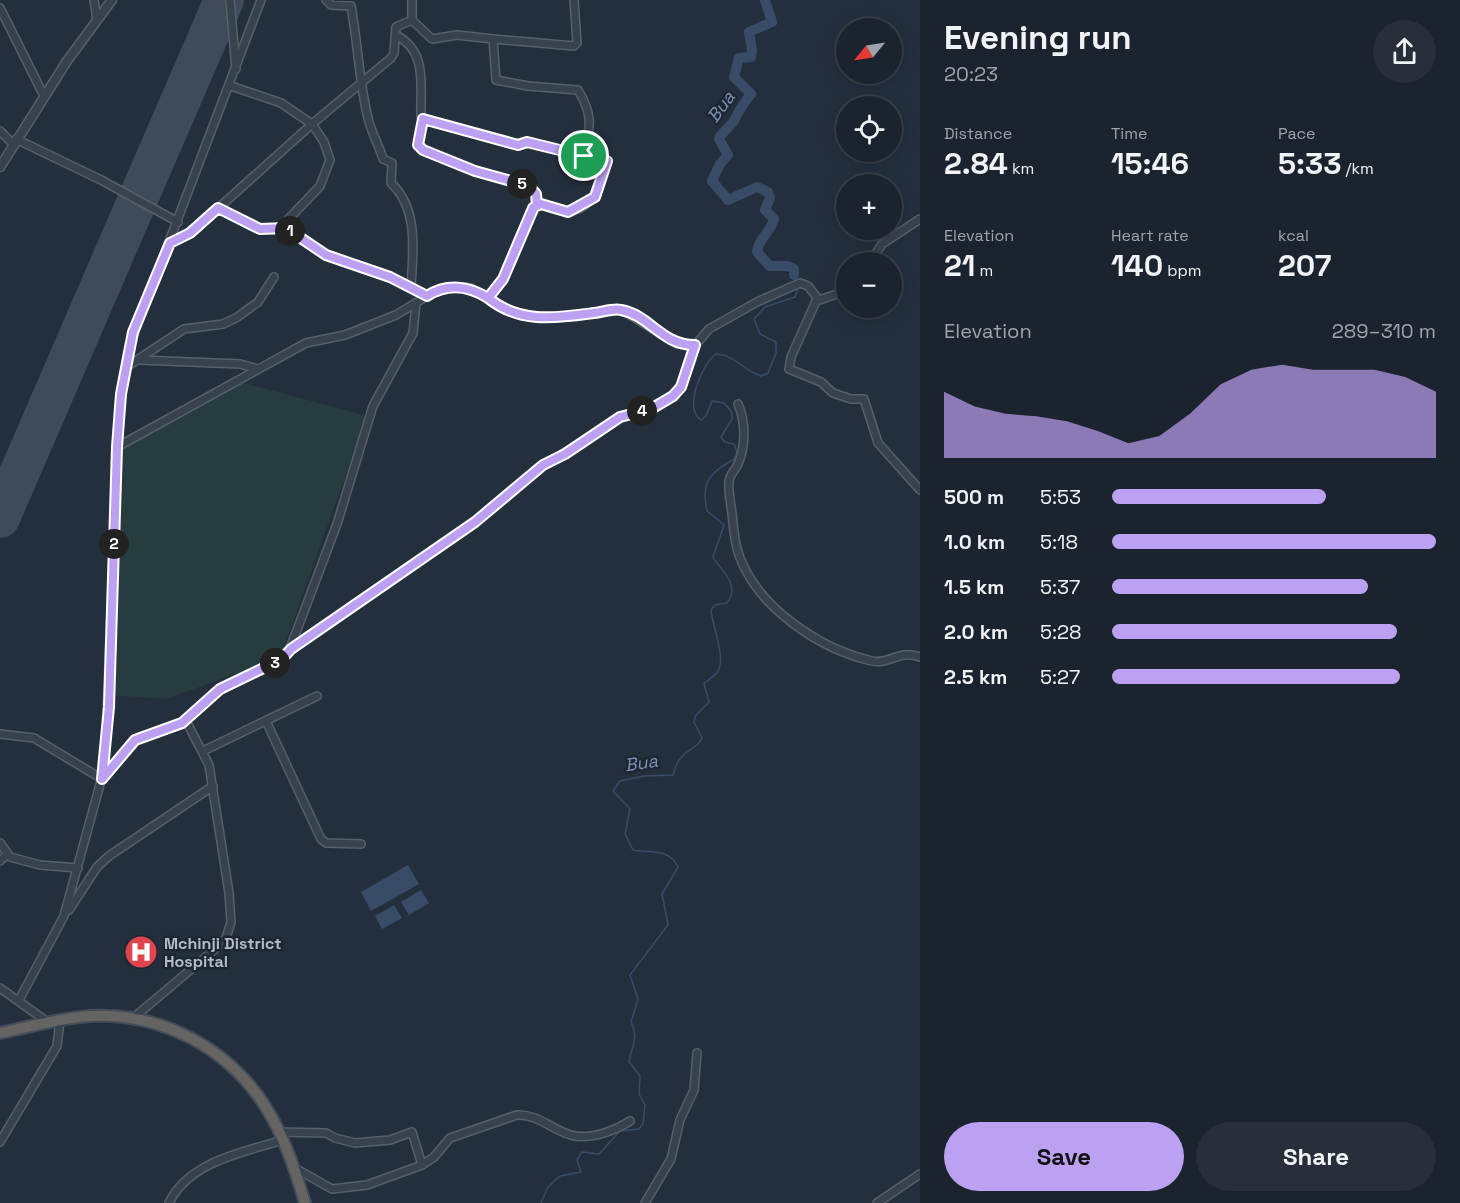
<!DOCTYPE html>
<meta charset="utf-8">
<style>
:root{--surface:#1b232e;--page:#282f3a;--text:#f1f3f6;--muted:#a0a4aa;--line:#39404a;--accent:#bca0f2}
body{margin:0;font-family:"Space Grotesk",sans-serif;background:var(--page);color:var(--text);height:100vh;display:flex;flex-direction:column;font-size:22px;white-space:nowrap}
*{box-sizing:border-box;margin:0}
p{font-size:20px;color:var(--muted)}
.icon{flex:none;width:33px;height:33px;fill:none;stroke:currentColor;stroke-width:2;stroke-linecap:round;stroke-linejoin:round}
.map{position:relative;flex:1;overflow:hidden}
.details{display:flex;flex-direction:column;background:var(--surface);width:540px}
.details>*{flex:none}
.needle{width:39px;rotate:240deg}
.tools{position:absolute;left:836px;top:18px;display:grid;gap:12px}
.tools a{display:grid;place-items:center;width:66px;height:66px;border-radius:50%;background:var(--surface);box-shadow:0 3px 15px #0003,0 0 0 2px var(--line);font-size:30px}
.pin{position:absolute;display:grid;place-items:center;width:51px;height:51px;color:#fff;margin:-26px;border:3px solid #fff;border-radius:50%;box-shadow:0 2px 6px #0007}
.km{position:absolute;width:30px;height:30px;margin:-15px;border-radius:50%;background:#222;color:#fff;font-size:16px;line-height:30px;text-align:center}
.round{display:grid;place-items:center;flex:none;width:63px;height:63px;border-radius:32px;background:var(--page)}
.summary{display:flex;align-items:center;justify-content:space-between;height:102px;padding:0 24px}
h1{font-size:33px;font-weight:800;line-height:45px}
.metrics{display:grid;grid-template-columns:repeat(3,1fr);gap:9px;height:102px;padding:6px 24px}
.metrics div{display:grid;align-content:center}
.metrics b{font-size:30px;font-weight:800}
.metrics small{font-size:16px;font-weight:400}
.metrics p{font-size:16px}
.chart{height:168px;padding:12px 24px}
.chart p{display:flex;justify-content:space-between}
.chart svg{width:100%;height:108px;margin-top:6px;fill:var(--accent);opacity:.7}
.primary-button{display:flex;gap:12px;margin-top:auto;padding:12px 24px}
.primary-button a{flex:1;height:69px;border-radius:36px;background:var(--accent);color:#111;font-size:24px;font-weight:800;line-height:69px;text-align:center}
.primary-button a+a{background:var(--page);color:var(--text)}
ul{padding:0 24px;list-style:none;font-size:20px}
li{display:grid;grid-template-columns:96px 72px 1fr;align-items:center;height:45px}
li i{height:15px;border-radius:8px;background:var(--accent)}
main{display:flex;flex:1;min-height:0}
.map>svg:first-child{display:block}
.green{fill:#263c3f}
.water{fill:#394c67}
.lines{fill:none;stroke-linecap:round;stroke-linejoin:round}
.stream{stroke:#394c67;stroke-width:1.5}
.river{stroke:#394c67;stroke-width:10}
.runway{stroke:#3f4a5a;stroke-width:40}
.minor-casing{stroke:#565f6c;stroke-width:10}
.tertiary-casing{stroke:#565f6c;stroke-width:11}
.trunk-casing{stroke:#434c59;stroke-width:14}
.minor{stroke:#38414e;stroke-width:7}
.tertiary{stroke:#38414e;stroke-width:8}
.trunk{stroke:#656462;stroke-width:10}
.route-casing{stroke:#fff;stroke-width:12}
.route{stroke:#bca0f2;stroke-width:8}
.labels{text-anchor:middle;stroke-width:5;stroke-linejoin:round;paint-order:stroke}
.poi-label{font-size:16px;font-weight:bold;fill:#b4bcc9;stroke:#1d2633;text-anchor:start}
.water-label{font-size:18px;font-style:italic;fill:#7c92b1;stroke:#1d2633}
</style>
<main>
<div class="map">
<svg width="920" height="1203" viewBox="0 0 920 1203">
<rect width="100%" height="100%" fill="#242f3e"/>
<!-- green -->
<polygon class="green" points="237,381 367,416 280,658 166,699 111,695 117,449"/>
<!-- water -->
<g class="water">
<polygon points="408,865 419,884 371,911 361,892"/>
<polygon points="421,890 429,903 409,915 401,902"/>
<polygon points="394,905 402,918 382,929 375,916"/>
</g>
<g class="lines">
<!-- stream -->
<path class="stream" d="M541,1203L548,1187L560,1176L581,1172L577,1160L582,1152L599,1154L620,1131L639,1129L643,1124L645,1105L639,1094L640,1076L629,1062C632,1046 639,1037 631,1022L638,999L630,975L668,925L662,894L678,867C669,848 650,853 633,850L625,834L630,809L613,791L620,781L644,776L673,775C681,745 695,754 702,738L694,722L696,715L709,702L704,684C707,680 715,676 718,671C726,656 712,625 711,610L715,605L727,603C742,584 719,569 713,557L724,525L707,511C700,480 711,473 734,459L737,452L734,444L725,442L721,437L732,419V412L724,403L712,401L706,416L701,420C683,409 702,364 716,354C733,354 745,371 761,376L768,373L776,353V342L760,334L754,319L765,307L795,297L798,289"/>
<!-- river -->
<path class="river" d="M765,0L772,22L749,32L752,51L751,57L739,58L734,77L751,94C744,103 739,109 735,119C731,127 722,131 719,139L728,155L720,164L712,181L728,200L757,187L768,192L770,198L765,210L774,219C771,232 758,239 757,252L770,266H788L794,269V275"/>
<!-- runway -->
<polyline class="runway" points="0,518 224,0"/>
<defs>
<g id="minor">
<polyline points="94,0 97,20"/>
<polyline points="230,0 236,69"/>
<path d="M326,0L331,5L351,6C358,44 359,82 368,118C371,132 379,145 383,159L392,163L391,183C419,209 413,252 411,287"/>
<path d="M412,0V20L432,39L457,35L493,39L496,80L528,86L578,90C594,116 590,127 584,156"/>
<polyline points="0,8 44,96"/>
<path d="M396,35C428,52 420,84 421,116L423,119L518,145L527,142L607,161C600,186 590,219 557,209C549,207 542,203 534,207L503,279L488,298"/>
<polyline points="493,39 574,46 577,43 574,0"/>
<polyline points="231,86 281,103 312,124 324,142 330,160 320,186 281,227"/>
<polyline points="423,119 418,145 423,150 475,171 529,186 536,194 537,205"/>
<polyline points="0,131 13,144"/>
<polyline points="16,139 101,180 178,222"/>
<polyline points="218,208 260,229 286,228 326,255 390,277 427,296"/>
<polyline points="170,243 194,230 312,124 391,58 394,53 396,27 412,20"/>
<polyline points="870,262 882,244 920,219"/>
<polyline points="817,299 791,357 789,369 821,382 833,393 851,399 864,399 878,443 920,490"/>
<polyline points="140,360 240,364 258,369"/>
<polyline points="125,368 184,329 223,324 236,318 258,302 274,277"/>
<path d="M738,404C746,422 746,448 737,466C734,471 729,476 729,482C728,492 731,504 732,514C734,529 734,544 740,558C760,609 820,649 872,661C890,665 898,649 920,657"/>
<polyline points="117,447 306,343 345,335 396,315 432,293 456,287 471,288 502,308 522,316 556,318 622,310 677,344 695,345"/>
<polyline points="289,651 337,524 373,406 413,333 416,303"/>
<polyline points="266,721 321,839 326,843 361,844"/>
<polyline points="0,734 34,738 102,779"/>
<polyline points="203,751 317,696"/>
<polyline points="104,777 135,740 182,724 220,689 282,659 291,649 475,522 543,465 598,433 620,417 651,409 673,396 681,387 692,349 709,329 757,302 800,283 808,286 819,300 846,291"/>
<polyline points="0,843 10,857 40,865 78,868"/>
<polyline points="0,861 6,855"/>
<polyline points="69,910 97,867 109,856 213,786"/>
<polyline points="0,988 49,1023"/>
<polyline points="19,1000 64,916 105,766 119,416 129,347 261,0"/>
<polyline points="132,1019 214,950 226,938 231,922 229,893 209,765 186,721"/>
<polyline points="279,1132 326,1133 335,1138 355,1143 390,1140 412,1132 422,1165"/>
<polyline points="0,1142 57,1046 60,1021"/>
<path d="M293,1167L332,1189L367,1185L422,1165L434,1157L450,1138L517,1115C540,1114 555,1133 575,1136C593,1139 616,1130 630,1121"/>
<path d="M169,1203C188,1162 243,1152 283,1140"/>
<polyline points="645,1203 671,1159 680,1120 694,1090 697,1053"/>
<polyline points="877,1203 920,1174"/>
</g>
<polyline id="tertiary" points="0,167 67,61 112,0"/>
<path id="trunk" d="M0,1033C29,1027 60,1018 90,1016C160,1012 227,1047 265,1106C284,1135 295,1170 305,1203"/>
</defs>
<!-- minor casing -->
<use href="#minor" class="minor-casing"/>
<!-- tertiary casing -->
<use href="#tertiary" class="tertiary-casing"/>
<!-- trunk casing -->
<use href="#trunk" class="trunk-casing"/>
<!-- minor -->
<use href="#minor" class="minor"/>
<!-- tertiary -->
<use href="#tertiary" class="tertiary"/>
<!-- trunk -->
<use href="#trunk" class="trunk"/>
</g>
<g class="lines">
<defs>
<path id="route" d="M584,156L607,161L595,197L568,212L541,204L534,207L503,279L488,298C469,286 447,283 427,296L390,277L326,255L286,228L260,229L218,208L190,233L170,243L133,332L121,394L117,447L109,707L102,779L135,740L182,723L220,689L282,659L291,649L475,522L543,465L565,454L620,417L651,409L673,396L681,387L695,345C661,345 650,315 621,310C613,308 603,312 594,313C556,318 520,324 488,298L503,279L533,208L537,205L536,194L529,186L475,171L423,150L418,145L423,119L518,145L527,142L584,156"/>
</defs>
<!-- route casing -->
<use href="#route" class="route-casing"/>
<!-- route -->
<use href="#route" class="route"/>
</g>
<!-- icons -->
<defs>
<symbol id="hospital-disc" viewBox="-11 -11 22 22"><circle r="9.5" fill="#e0444e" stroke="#1d2633"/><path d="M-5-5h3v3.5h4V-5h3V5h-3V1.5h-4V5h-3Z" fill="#fff"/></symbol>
</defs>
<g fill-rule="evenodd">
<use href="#hospital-disc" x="122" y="933" width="38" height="38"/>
</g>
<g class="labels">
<!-- poi labels -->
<g class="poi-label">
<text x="164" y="949">Mchinji District<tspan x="164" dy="18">Hospital</tspan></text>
</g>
<!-- water labels -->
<g class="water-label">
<text transform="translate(721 107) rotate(-54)" y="6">Bua</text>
<text transform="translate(641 763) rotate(-9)" y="6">Bua</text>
</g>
</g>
</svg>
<div class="tools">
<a><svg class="needle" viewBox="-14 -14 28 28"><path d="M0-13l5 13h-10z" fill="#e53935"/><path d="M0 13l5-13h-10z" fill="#a0a4aa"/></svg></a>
<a><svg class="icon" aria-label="locate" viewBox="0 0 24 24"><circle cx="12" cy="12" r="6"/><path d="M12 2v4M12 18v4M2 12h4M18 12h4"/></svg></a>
<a>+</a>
<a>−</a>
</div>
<div class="pin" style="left:584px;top:156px;background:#1e9e55"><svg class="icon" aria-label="arrive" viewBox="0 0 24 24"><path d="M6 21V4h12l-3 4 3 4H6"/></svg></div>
<b class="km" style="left:290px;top:231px">1</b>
<b class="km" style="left:114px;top:544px">2</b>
<b class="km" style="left:275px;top:663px">3</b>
<b class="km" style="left:642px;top:411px">4</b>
<b class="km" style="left:522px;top:184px">5</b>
</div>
<section class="details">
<div class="summary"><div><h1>Evening run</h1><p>20:23</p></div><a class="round"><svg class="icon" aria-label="share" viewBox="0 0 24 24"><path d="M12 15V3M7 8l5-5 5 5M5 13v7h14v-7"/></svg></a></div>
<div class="metrics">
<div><p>Distance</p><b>2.84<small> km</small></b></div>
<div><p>Time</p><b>15:46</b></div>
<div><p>Pace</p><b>5:33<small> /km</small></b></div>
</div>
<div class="metrics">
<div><p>Elevation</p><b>21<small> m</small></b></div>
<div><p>Heart rate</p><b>140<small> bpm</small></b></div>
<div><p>kcal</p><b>207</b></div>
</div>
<div class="chart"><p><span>Elevation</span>289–310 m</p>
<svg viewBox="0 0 160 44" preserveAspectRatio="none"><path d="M0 44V17L10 23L20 26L30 27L40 29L50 33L60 38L70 35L80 26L90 14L100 8L110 6L120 8L130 8L140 8L150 11L160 17V44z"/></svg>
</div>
<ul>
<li><b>500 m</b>5:53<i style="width:66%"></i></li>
<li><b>1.0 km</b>5:18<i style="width:100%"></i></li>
<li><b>1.5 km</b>5:37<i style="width:79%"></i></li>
<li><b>2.0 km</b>5:28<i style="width:88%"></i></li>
<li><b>2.5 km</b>5:27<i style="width:89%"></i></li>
</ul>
<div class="primary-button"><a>Save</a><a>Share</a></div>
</section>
</main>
